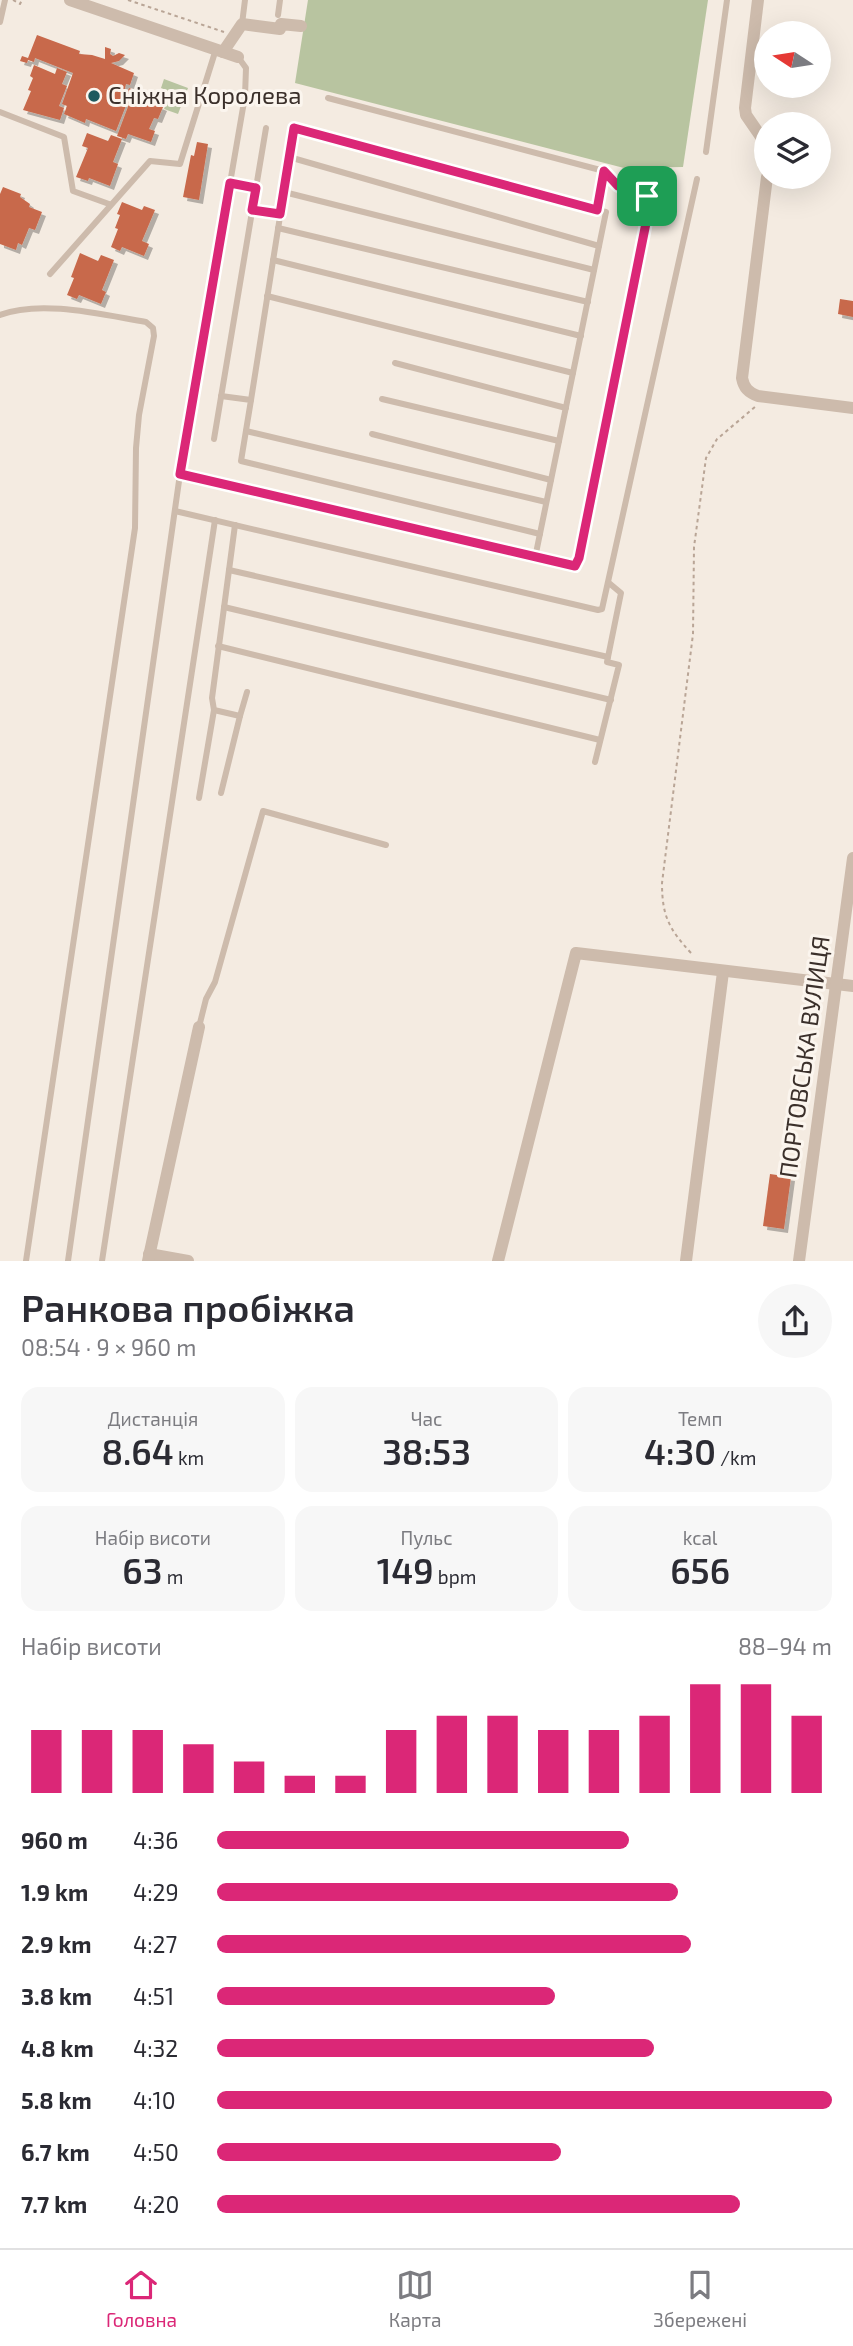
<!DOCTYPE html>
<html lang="uk">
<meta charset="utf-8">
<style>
:root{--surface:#fff;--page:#f7f7f7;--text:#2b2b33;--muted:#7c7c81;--line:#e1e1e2;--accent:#db2777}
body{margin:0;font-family:"Exo 2",sans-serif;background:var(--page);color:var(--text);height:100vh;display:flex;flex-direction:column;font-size:26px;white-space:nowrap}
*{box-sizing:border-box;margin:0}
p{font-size:23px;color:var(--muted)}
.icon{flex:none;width:38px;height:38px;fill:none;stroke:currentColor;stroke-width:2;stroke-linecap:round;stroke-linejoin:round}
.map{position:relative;height:1261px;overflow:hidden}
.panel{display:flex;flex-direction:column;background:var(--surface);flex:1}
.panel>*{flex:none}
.needle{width:46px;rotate:282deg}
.buttons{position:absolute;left:754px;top:21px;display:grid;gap:14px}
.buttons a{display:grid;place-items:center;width:77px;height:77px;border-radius:50%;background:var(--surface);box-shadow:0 7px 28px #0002;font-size:35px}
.pin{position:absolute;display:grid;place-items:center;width:60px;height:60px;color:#fff;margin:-30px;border-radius:14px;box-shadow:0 4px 10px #0006}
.round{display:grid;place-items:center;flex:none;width:74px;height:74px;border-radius:37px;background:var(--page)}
.headline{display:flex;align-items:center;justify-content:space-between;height:119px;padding:0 21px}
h1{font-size:38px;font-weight:600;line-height:52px}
.figures{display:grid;grid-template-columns:repeat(3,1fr);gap:10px;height:119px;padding:7px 21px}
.figures div{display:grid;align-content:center;border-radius:18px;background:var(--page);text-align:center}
.figures b{font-size:35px;font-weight:600}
.figures small{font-size:19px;font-weight:400}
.figures p{font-size:19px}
.chart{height:196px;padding:14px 21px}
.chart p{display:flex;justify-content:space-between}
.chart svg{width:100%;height:126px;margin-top:7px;stroke:var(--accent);stroke-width:6}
ul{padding:0 21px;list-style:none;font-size:23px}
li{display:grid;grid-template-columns:112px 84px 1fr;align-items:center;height:52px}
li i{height:18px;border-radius:9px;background:var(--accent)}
.menu{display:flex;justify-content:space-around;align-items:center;height:98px;border-top:2px solid var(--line);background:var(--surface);font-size:19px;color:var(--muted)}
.menu a{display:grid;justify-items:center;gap:4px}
.menu .selected{color:var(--accent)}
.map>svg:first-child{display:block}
.green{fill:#b8c4a0}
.building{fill:#c8694b;filter:url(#shadow)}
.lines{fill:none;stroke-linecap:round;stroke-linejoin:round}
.path{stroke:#b9a596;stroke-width:2;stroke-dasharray:3.5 3.5;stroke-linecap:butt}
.service{stroke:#cdbbac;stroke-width:6}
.minor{stroke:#cdbbac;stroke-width:12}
.route-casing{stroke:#fff;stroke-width:14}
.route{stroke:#db2777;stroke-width:9}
.poi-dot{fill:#1f5a5e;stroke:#fbf5ee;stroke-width:2.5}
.labels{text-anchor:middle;stroke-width:6;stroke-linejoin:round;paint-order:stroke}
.poi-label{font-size:24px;fill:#3b302b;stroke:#fbf5ee;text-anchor:start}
.street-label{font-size:24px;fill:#3b302b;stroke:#fbf5ee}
</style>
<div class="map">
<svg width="853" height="1261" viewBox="0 0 853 1261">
<defs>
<filter id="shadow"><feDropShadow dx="4" dy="4" stdDeviation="0" flood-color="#0004"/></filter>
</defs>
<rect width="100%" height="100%" fill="#f4ebe1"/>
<!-- green -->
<g class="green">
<polygon points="308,0 708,0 683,167 624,168 295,83"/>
<polygon points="164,79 188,88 178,114 164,109 171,92 161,88"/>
</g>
<!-- building -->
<g class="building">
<polygon points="37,35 80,51 79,54 92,55 105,59 105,47 111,49 110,54 113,56 119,53 125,55 119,61 111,63 134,73 130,85 126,84 122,101 124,102 129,88 150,96 152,91 162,95 158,105 163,107 158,119 154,118 149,129 155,131 151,142 128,134 126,139 117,136 129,104 127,103 116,131 86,119 85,123 64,114 67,106 62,104 73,73 35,58 34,62 28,60 27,63 20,61 22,56 28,58"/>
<polygon points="34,65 55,74 57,68 67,72 62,84 67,86 59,106 64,108 60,120 23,110 31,91 28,90 33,78 30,76"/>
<polygon points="87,133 108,141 111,135 122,139 113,162 118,164 110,186 89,178 88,181 76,177 88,148 82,146"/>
<polygon points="197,142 208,144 199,200 183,197 191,155 194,156"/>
<polygon points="3,187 21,194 20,197 30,204 29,207 42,212 35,230 29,228 22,245 18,243 16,250 0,244 0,194"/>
<polygon points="122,202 142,210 144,206 155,210 142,241 149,244 144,256 122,247 120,251 111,247 118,229 115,228 120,215 117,214"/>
<polygon points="80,253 98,261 101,255 114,260 102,290 106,292 101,304 79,295 77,299 67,295 74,278 71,277"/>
<polygon points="840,299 853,301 853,317 838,314"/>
<polygon points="770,1174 791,1177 784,1229 763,1226"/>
</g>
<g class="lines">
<!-- path -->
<g class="path">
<polyline points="13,0 20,4 22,0"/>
<polyline points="128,0 224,32"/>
<path d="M691,953C669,929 662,916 662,883L693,634L694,547L706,458L717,439L755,407"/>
</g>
<!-- service -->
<g class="service">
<polyline points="278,15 280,0"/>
<polyline points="0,22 5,0"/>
<polyline points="242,24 245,0"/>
<polyline points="0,112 64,137 73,191 109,204"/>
<polyline points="706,152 727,0"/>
<polyline points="289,157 599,246"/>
<polyline points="230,183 256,188"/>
<polyline points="284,192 594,270"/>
<polyline points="252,210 280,214"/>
<polyline points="278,228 588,302"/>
<polyline points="273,260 581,336"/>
<polyline points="50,274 150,161 180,164 216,49"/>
<polyline points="267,296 573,373"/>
<path d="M0,315C41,299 104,315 146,322L153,328L154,336L139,415L136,448L135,528L26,1261"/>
<polyline points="395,363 566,408"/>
<polyline points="221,396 251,400 241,461 540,534"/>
<polyline points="382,399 559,441"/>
<polyline points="251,400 294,128 597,210"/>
<polyline points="246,431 546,502"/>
<polyline points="372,434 551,480"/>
<polyline points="214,439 266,128"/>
<polyline points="180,474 570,566 575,566 579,558 651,198 618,186 604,171 328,98"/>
<polyline points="175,511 598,610 602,609 697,179"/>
<polyline points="235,525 212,698 214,710 240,716 247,692"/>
<polyline points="535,558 606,212 597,210 604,171"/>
<polyline points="229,570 608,657"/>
<polyline points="224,607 611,700"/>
<polyline points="218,646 600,740"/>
<polyline points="595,762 619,665 607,662 621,593 609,583"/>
<polyline points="221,793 240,716"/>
<polyline points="199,798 214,710"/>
<polyline points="199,1027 206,999 215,982 263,811 386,845"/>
<polyline points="68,1261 180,474 245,96 246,68 238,57"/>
<polyline points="102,1261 215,520"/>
</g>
<!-- minor -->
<g class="minor">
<polyline points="70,0 238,57"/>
<polyline points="758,0 745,108 746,115 766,144"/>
<polyline points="223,52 242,24 280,29 281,24 301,26"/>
<path d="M767,177L742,378C744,388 748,392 758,396L853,408"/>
<polyline points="149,1254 188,1261"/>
<polyline points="148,1261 199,1027"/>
<polyline points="498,1261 576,953 853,986"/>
<polyline points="686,1261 723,972"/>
<polyline points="799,1261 853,858"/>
</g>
</g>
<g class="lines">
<defs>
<polygon id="route" points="294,128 597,210 604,171 618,186 651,198 579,558 575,566 180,474 230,183 256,188 252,210 280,214"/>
</defs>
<!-- route casing -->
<use href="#route" class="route-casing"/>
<!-- route -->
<use href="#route" class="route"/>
</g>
<!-- markers -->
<circle class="poi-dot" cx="94" cy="96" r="7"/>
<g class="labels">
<!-- poi labels -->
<g class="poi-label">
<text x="108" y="104">Сніжна Королева</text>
</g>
<!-- street labels -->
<g class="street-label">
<text transform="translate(805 1057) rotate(-82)" y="8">ПОРТОВСЬКА ВУЛИЦЯ</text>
</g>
</g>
</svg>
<div class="buttons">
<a><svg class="needle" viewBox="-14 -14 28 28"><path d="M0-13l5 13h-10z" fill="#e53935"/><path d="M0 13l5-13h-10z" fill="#7c7c81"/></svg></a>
<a><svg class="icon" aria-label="layers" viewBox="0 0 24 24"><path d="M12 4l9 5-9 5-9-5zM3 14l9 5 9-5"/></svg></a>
</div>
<div class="pin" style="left:647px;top:196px;background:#1e9e55"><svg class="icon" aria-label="arrive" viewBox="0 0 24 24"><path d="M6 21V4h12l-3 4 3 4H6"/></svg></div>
</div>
<section class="panel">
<div class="headline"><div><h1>Ранкова пробіжка</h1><p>08:54 · 9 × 960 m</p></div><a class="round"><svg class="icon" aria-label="share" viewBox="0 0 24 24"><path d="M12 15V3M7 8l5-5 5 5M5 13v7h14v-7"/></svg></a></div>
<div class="figures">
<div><p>Дистанція</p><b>8.64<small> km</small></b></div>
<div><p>Час</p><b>38:53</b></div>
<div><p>Темп</p><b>4:30<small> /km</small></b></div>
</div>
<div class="figures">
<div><p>Набір висоти</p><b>63<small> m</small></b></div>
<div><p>Пульс</p><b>149<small> bpm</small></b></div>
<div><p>kcal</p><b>656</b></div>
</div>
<div class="chart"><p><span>Набір висоти</span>88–94 m</p>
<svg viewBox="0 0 160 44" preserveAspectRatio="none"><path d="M5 44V22M15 44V22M25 44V22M35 44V27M45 44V33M55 44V38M65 44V38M75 44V22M85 44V17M95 44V17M105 44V22M115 44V22M125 44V17M135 44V6M145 44V6M155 44V17"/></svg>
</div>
<ul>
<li><b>960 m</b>4:36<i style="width:67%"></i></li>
<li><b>1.9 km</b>4:29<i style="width:75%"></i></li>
<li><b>2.9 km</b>4:27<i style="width:77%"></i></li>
<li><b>3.8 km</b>4:51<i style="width:55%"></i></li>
<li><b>4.8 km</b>4:32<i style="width:71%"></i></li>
<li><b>5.8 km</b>4:10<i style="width:100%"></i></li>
<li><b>6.7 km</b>4:50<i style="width:56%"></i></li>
<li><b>7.7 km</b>4:20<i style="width:85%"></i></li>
</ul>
</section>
<nav class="menu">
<a class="selected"><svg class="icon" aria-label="home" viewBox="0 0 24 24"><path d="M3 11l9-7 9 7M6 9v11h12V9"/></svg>Головна</a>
<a><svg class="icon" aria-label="map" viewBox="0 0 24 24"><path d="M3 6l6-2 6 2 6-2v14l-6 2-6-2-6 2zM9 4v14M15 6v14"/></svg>Карта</a>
<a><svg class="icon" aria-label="saved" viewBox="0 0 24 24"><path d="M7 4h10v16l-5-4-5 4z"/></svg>Збережені</a>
</nav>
